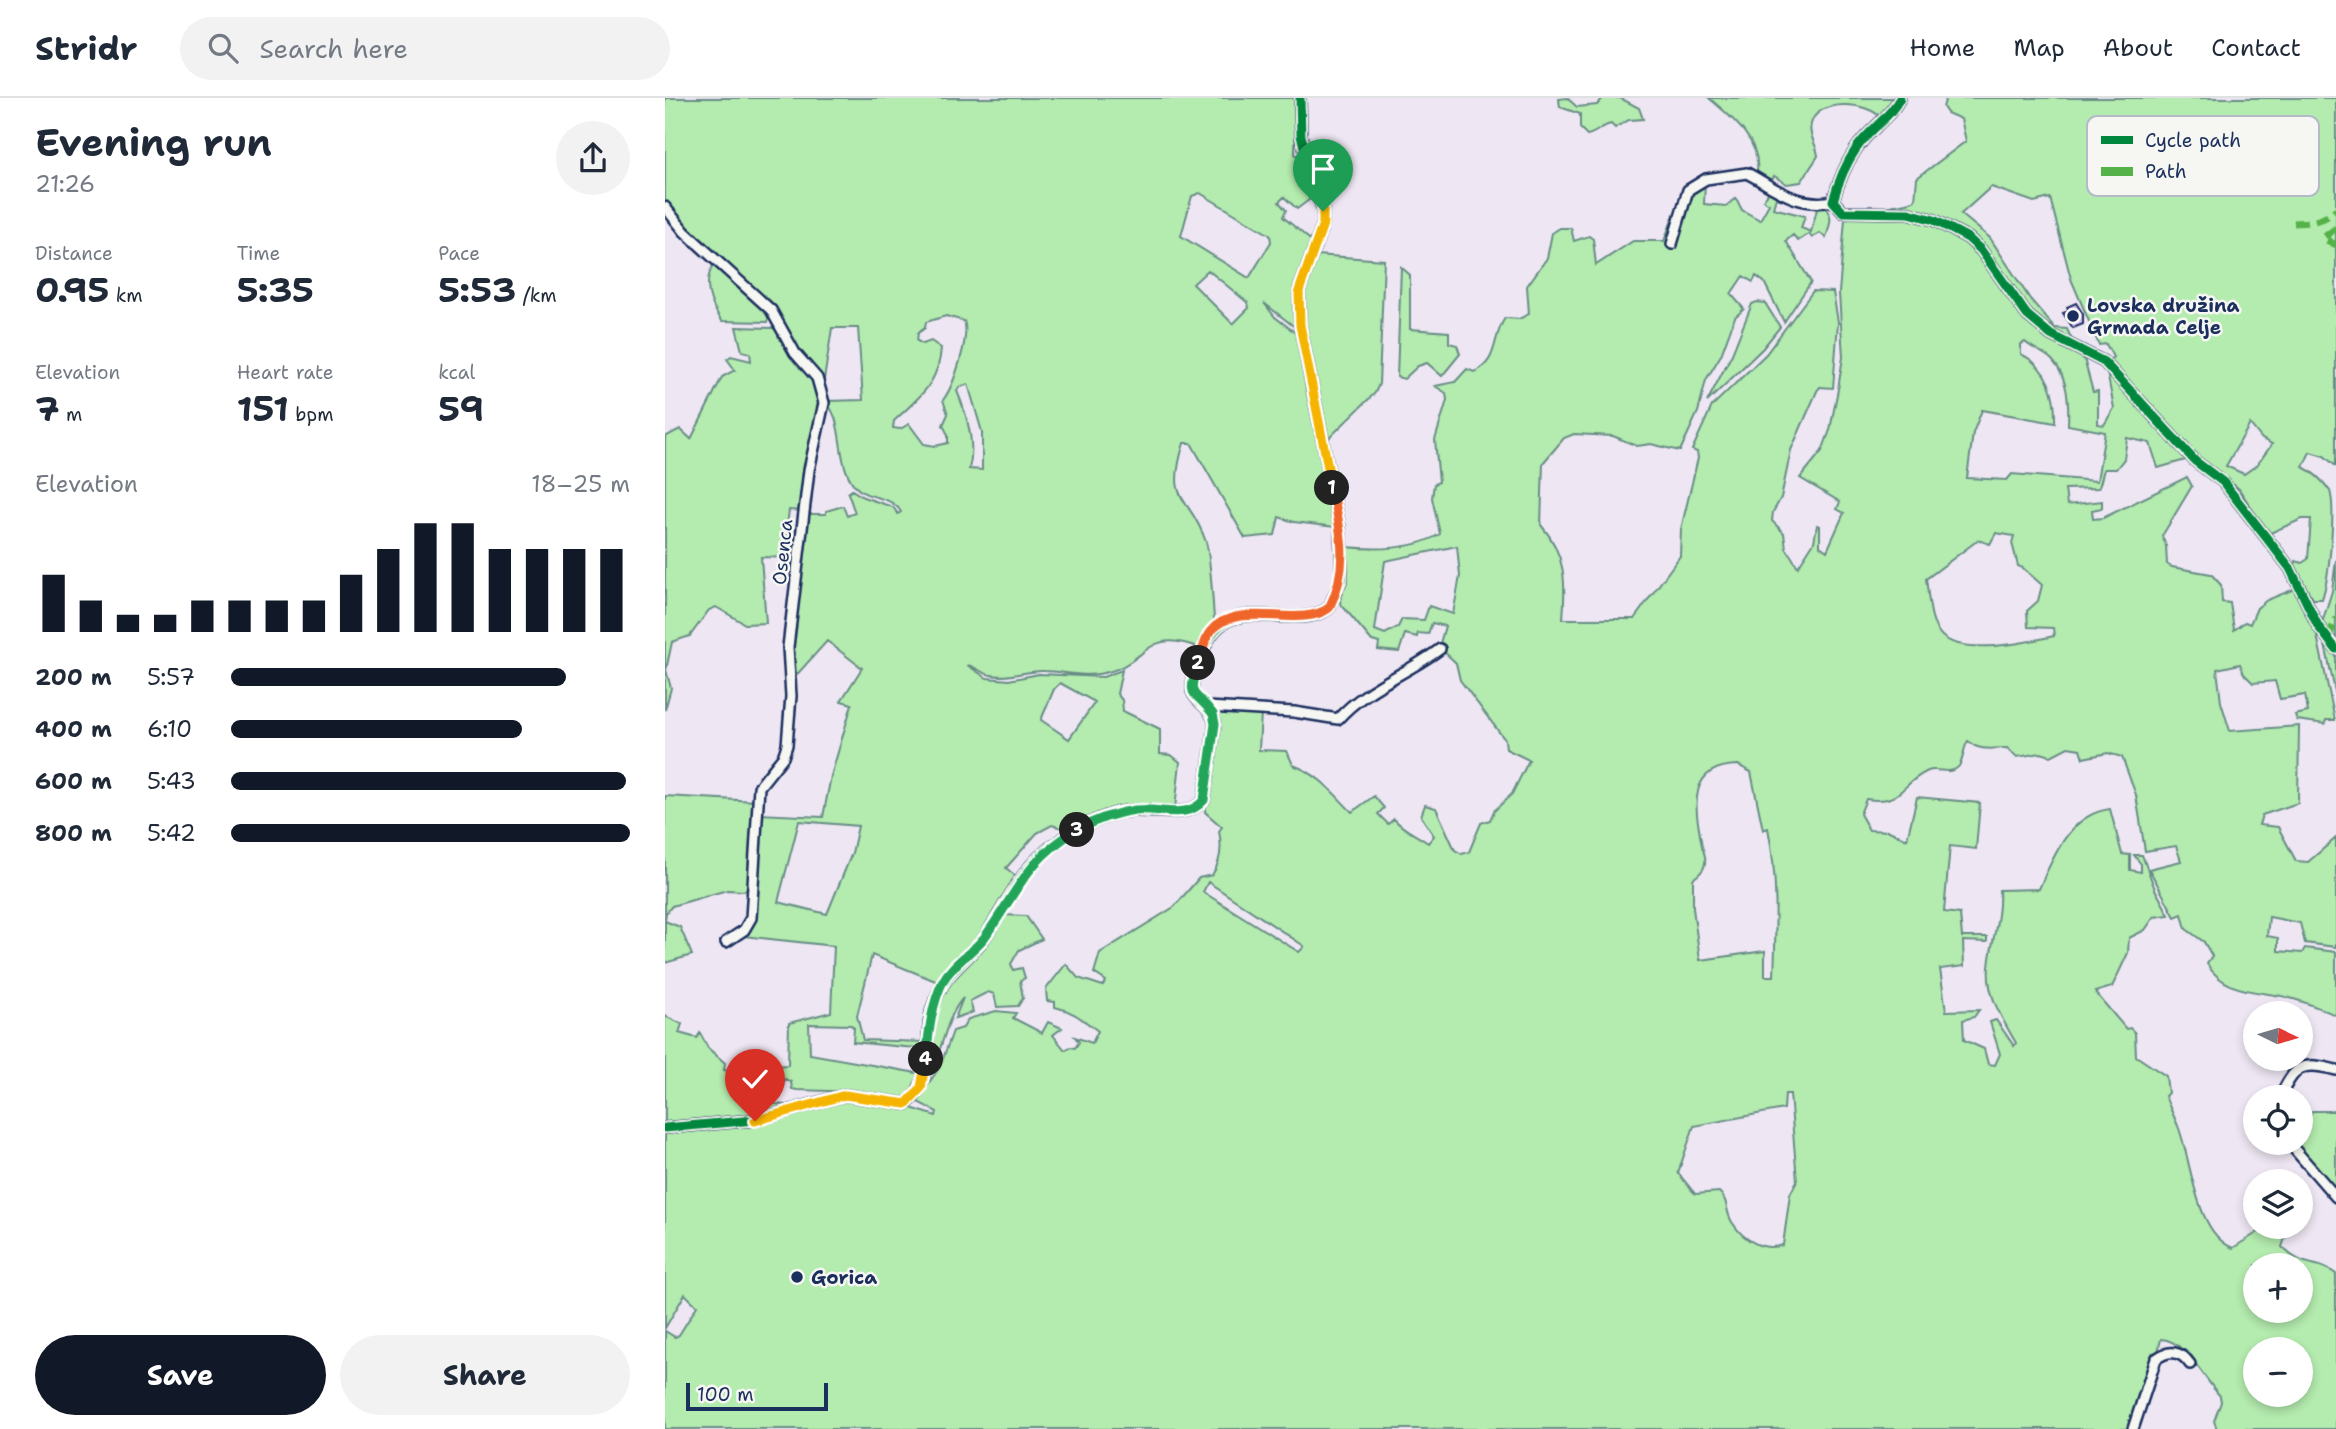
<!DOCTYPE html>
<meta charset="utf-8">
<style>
:root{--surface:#fff;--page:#f2f2f3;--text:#1f2937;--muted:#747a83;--line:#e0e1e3;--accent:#111827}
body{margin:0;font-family:"Shantell Sans",sans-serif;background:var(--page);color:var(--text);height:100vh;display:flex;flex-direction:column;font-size:26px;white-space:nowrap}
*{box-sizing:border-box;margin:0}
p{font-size:23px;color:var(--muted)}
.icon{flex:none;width:38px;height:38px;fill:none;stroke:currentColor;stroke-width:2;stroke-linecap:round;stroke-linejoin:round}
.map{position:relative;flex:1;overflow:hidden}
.sheet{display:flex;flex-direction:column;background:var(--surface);width:665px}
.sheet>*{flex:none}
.needle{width:46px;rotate:95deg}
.tools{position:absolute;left:1578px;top:903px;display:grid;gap:14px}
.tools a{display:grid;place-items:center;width:70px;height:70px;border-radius:50%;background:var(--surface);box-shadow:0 4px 10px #0003;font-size:35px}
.scale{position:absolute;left:21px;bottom:18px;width:142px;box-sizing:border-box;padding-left:7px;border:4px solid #1b2f5e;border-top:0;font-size:19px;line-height:24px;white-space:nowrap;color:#1b2f5e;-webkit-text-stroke:5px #f6f6f2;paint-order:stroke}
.pin{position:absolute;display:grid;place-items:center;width:60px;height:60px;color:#fff;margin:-72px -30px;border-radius:50% 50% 50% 0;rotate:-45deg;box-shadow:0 0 7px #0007}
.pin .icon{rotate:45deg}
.km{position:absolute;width:35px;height:35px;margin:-18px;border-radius:50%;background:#222;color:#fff;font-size:19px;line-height:35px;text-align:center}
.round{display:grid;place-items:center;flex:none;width:74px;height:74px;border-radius:37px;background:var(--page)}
.head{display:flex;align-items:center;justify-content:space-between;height:119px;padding:0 35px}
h1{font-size:38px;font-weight:700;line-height:52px}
.figures{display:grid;grid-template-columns:repeat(3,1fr);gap:10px;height:119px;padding:7px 35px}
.figures div{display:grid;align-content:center}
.figures b{font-size:35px;font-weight:700}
.figures small{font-size:19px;font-weight:400}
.figures p{font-size:19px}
.chart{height:196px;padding:14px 35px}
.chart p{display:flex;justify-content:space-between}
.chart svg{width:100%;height:126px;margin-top:7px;stroke:var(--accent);stroke-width:6}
.action{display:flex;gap:14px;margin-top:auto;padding:14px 35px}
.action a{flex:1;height:80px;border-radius:42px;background:var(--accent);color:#fff;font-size:28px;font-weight:700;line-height:80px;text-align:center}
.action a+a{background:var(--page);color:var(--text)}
ul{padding:0 35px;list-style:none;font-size:23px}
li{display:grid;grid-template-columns:112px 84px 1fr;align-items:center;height:52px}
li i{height:18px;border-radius:9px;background:var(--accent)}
header{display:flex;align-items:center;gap:42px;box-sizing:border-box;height:98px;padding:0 35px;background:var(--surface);border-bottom:2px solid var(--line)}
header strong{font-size:33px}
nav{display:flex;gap:38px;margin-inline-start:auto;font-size:24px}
.search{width:490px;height:63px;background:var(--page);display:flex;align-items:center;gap:18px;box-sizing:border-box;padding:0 24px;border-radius:38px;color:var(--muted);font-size:26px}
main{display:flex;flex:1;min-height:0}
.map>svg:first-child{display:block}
.green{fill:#b4ebae;stroke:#688d86;stroke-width:2;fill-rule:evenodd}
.building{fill:#dbc5f6;stroke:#1b2f5e;stroke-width:2}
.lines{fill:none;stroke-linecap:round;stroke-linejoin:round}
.street-casing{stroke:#1b2f5e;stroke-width:14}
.street{stroke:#f6f6f2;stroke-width:9}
.quiet{stroke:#55b248;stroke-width:7;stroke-dasharray:14 7;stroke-linecap:butt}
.cycleway-casing{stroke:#f6f6f2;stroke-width:13}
.cycleway{stroke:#00873e;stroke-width:9}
.split-1-casing{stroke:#fff;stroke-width:14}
.split-2-casing{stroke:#fff;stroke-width:14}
.split-3-casing{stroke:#fff;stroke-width:14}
.split-4-casing{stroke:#fff;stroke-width:14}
.split-5-casing{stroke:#fff;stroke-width:14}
.split-1{stroke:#f5b400;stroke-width:9}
.split-2{stroke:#f0652b;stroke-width:9}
.split-3{stroke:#22a559;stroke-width:9}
.split-4{stroke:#22a559;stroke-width:9}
.split-5{stroke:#f5b400;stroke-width:9}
.poi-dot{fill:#1b2f5e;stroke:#f6f6f2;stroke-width:2.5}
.labels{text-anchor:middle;stroke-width:5;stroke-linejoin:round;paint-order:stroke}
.poi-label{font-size:19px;font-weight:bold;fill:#1b2f5e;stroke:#f6f6f2;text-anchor:start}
.street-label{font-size:19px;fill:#1b2f5e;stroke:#f6f6f2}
.key{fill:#f6f6f2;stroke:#b4bac6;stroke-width:2}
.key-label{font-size:19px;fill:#1b2f5e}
</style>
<header>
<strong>Stridr</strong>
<div class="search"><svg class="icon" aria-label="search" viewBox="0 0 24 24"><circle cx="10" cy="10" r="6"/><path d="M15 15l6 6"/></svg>Search here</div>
<nav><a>Home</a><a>Map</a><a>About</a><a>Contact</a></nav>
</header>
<main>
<section class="sheet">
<div class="head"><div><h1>Evening run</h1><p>21:26</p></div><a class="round"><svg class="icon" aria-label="share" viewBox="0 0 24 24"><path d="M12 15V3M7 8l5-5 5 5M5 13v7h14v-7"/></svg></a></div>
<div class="figures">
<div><p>Distance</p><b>0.95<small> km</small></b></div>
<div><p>Time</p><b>5:35</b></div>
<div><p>Pace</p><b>5:53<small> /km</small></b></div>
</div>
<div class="figures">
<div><p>Elevation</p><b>7<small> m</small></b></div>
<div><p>Heart rate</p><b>151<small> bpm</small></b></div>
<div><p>kcal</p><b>59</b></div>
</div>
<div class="chart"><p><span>Elevation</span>18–25 m</p>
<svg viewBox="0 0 160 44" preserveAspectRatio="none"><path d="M5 44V24M15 44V33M25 44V38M35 44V38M45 44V33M55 44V33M65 44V33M75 44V33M85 44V24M95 44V15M105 44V6M115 44V6M125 44V15M135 44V15M145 44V15M155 44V15"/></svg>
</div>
<ul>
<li><b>200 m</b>5:57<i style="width:84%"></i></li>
<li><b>400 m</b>6:10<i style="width:73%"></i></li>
<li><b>600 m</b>5:43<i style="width:99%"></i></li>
<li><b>800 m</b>5:42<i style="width:100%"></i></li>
</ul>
<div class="action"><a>Save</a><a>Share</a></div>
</section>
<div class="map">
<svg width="1671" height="1331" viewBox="0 0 1671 1331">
<rect width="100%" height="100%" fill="#eee7f3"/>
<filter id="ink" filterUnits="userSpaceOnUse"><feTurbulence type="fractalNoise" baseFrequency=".0143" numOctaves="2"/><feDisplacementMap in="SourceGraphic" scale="14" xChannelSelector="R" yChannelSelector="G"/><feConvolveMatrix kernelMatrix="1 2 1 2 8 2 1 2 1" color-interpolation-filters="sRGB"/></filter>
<g filter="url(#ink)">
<!-- green -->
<g class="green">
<path d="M0,0H631L630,56C645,68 647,83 644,102L632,111L619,99L614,104L621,112L618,119L649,145L632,197L631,230L599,205L610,219L632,236L641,291L671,429L629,424L614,419L610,437L580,440L526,345H519C500,407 524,394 541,444C545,457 548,505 549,521V530L535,550C477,527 484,569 433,576C415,579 397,573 379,573C361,572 344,581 326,577C317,576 310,568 302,567L322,580L344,582L374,576L438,579L457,572L452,596L457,602L458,613L495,631V656L506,657L515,664L510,711L462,710L407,733L387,727L372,735L341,770L353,780L314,841L273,884L207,857L192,918L198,942L260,944L255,985L242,1002L195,994L132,992L127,991L126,984L120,981L118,986L112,982L108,968L123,967L124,925L166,914L169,848L78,838L91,807L94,716L158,719L166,678L187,606L176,603L197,570L162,543L128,581L124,564L141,416H161V413L178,408L182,418L190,415L183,395L187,392L198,399L228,409L233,416L236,414C226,396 202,403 189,387C175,369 177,344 171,323C170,317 165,310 162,303L198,302L193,230H167L159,282H155L137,260L106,209L24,135L0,105ZM535,95L605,137L606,144L584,180L516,138L527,98ZM543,172L583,205L584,210L568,226L528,186ZM281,218L299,223C305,238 289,288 278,302L283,316L278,327L283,337V345L270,348L259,346L244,326L235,331L228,330L229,323C253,300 274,286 276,250L266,243L258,246L252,243L253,235L260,230L261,224ZM303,286L317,334V372L304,371C311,346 302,317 292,293L294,289ZM395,585L430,604L404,641L376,622L389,591ZM134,723L193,728L187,755L162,816L113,804ZM144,926L186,927L189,930L188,944L250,950L253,952L252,975L145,956Z"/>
<path d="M902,0L912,9L932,7L938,0H955L974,10L978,21L964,22L950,30L946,26C936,28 932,35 922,37L915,30V16L895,9L894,1Z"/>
<path d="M1044,0H1231L1217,21C1203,3 1152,0 1146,26C1143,38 1152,46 1153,58L1136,84L1122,86L1109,78L1105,86L1092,74C1096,42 1066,19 1044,0Z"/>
<path d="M1281,0H1671V368L1659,358L1645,354L1638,369C1648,374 1658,383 1665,393C1671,412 1664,481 1657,501H1648L1629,470L1631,463L1637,465L1643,461L1646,421H1637L1603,436L1574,391L1525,353L1444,263L1448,259L1441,246L1434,247L1406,181L1385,100L1369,104L1326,89L1296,116L1325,140L1365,201L1390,230L1402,231L1409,247L1364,216L1333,174L1291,129L1217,111C1227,105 1239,108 1250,102L1252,80L1301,43L1296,21L1282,15L1278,9ZM1585,326L1597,341L1607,346L1592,367L1579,376L1561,368Z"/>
<path d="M1040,84L1039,106L1061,108L1071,100L1077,112L1095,122L1104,106L1098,102L1104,94L1161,110C1169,119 1164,129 1161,140L1155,135L1147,140L1144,136L1133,143L1128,137L1121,143L1146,184L1119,224L1099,184L1091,178L1088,184L1078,178L1066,196L1079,211L1070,219L1056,257L1041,282L1033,314L1015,353L986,346L972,348L948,338L909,336L899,340L878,365L876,427C901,456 901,485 898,521H969L1015,458L1016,431L1033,360L1032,354L1027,352L1047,308L1101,256L1148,193L1168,194L1173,224L1168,290L1155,289L1152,293L1126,352L1116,400L1108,414L1107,423L1119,435L1121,450L1133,469L1149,444L1152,427L1155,428V448L1162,453L1179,415L1172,411L1175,404L1135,380L1157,353L1165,332L1173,291L1178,259L1174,195L1180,121C1233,105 1292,125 1324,170C1337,187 1346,208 1363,222C1380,235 1400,245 1418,257L1428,294L1433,293V326L1439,327L1449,310L1441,269L1524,361L1493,370L1485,345L1462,340L1459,361L1451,371H1439L1434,390L1400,391L1402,407L1437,403V410L1427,412L1428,421L1438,420L1522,379L1527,388L1497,438L1501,448L1502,466L1507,469L1546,476L1556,487L1557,504L1565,505L1569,532L1580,524L1585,526L1592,510L1602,502L1632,490L1650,528L1670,622H1661L1660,626L1632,622L1630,617L1643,614L1640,597L1615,601L1610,583L1588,585L1579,576L1575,566L1552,571L1556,604L1565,633L1634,628L1633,705L1597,717L1594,727L1613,729L1631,763L1643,764L1671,740V849L1640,845L1635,825L1604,819L1602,838L1613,840V853L1637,855L1640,850L1671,854V917C1656,911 1641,904 1625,900C1593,892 1561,897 1542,866L1547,858L1539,844L1521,831L1517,816L1510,819L1484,771L1516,763L1511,748L1480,753L1471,697L1457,659L1443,655L1418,660L1415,651L1403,649L1386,658L1376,655L1352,659L1342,650C1329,650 1314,654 1303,643C1298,650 1299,661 1294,668C1286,678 1272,669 1263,673C1234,686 1238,707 1201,701L1195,716L1204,732L1224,733L1242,741L1252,699L1315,705L1311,751L1285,748L1279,814L1295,816L1297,839H1322V844L1298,843L1299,868L1275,871L1281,913L1314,912L1309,919L1298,922L1299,942L1319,951L1323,966L1330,967L1335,956L1325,924L1331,922L1349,948L1351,945C1338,922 1321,897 1324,869C1326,843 1336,820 1334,792L1374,791C1389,757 1405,716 1445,711L1457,756L1465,757V772L1476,774V766L1469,757H1477L1490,791L1504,817L1489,819L1480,832L1464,840L1463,855L1447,889L1430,894L1461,931L1465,930L1470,935L1471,958L1501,978L1503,995L1500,998C1504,1008 1509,1018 1513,1028C1527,1063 1530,1135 1568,1150L1598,1131L1620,1140L1617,1149C1640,1172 1651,1161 1671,1176V1331H1552L1549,1323L1556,1304L1555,1298C1538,1280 1521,1242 1496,1241L1493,1254L1487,1255L1488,1264L1467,1331H0V1233L10,1239L14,1237L32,1208L20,1196L0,1230V918L17,926L14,935L32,940L35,935L43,950L60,965L59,972L72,975L74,969L80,973L75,988L66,991L65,996L72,1002L131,1008L173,1000L240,1008L271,1018L272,1014L251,1003L275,969L288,933L298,930L303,921L331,913L351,915L348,920L377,935L383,924L397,930L388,937L400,952L405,949L410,950L414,944L410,939L427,945L433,933C419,923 409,913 390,909V904L382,903L381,891L401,866L413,880L438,888L441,883L429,875L435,855L509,809L534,780L547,777C556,764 557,748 554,733L557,729L540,714L551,651L552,615L556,613L596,615L594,652L622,653L628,667C654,676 669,696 687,714L709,698L719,710L713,716L723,726L729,721C741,734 749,735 763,745L769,738L756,718L760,707L771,710L790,752L797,756L804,754L816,725L825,722L829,713L847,696L864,662L841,651L840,642L795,582L791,565L774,549L780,528L767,525L763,536L753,535L752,539L740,536L734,554L713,552L714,545L707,543L675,505L682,479L681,449C711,452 748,452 775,436L767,400L769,386L774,384L770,342L782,302L781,295L770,288L790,284L802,271L809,274C834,264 827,238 840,220L854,221L864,216L862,188L882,160L887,135L895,130H906L909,143L924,138L928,141L931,167L968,143H999L1015,101ZM1111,100L1152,111L1146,134L1136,130L1140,118L1108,110ZM1360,244C1369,252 1380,254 1388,263C1403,280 1404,305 1403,327L1440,334L1432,383L1347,376L1342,382L1302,380L1308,335L1317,312L1390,325C1391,297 1383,269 1356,256V246ZM1331,435L1349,438L1347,445L1353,468L1358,470L1377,487L1373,503L1362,513L1363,529L1388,530L1389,538C1363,544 1299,558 1277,538C1264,525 1264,499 1261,481L1313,442L1325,446ZM792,448L795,478L788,516L764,508L759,522L737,521L733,529L720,536L710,532L720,463ZM1073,667L1086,674L1098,732L1103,730C1113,780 1111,828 1109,878H1100V853L1035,862L1028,810V781C1032,778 1038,773 1039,769C1042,761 1039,755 1037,748C1030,710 1021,668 1073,667ZM543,784L639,848V849L634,854L538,794ZM1120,996H1125L1132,1083L1125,1096L1118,1147C1098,1154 1078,1142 1067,1124C1060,1113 1064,1103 1054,1094L1030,1096L1013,1075L1029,1028L1119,1011ZM1591,1167H1636V1213H1591ZM1591,1251H1636V1297H1591Z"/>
<polygon points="651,157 719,162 714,286 710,295 658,346 637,219 642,179"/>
<path d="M50,165L105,216L102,224L57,223C45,206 36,183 50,165Z"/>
<polygon points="736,169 745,177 745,231 784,234 784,245 792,247 795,256 777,278 762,265 753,268 739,281 732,279"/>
<polygon points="1092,204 1100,205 1115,229 1098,250 1042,304 1067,256 1087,206"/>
<polygon points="71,229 108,230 116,236 155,292 157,302 138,413 124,412 121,436 134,440 131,460 96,459 101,525 80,526 51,509 44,512 25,538 7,544 1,572 6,590 0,612 0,339 15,331 26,341 57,279 70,272 62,261 66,258 86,263 85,255 77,253"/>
<polygon points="1671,462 1671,598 1656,528 1667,493"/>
<polygon points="0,698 91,703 88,787 79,793 62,792 7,808 1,815 0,823 15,829 27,857 0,865"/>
<path d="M337,817L361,818L377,841L354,852L346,866L348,872L357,870L360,880L355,883L358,900L353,908L332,909L329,896L323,894L305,903L308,914L290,920L298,900C281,919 279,947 268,968H264L275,892Z"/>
<polygon points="1647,1013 1671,1013 1671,1092 1630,1048 1636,1045 1636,1036"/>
</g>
<!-- building -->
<polygon class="building" points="1411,205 1418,216 1418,226 1408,230 1398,215 1404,213 1402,209"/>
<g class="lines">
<defs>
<g id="street">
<path d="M1235,0C1224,21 1203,32 1191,51C1180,67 1173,85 1168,103L1178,114L1244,115L1269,122L1303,140L1316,152L1362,217L1386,237L1439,264L1530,363L1558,384L1625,470L1653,528L1671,551"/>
<polyline points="0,109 20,134 106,212 130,255 152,280 159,305 144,372 123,549 126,598 122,647 118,659 94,689 86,820 79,832 61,844"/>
<path d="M1007,146L1023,92L1041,81L1082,75C1110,90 1132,110 1168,103"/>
<path d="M543,609L629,614L673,621C700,590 742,576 775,551"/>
<path d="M1615,999C1630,967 1637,963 1671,972"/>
<path d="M0,1030L90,1022L180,997L241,1006C270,985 258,942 267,911C279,872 299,868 320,839C338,813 350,782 374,759C395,739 424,723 452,715C479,707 519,725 539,702L550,626C547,609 533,607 527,593C527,580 532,568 537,556C561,486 625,538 664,510L677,480L675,430L635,227L634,193L658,126V113L636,38L635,0"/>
<polyline points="1624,1045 1671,1099"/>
<path d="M1468,1331L1491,1261C1504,1251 1516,1253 1525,1266"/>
</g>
</defs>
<!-- street casing -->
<use href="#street" class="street-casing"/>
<!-- street -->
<use href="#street" class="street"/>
<!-- quiet -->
<g class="quiet">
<path d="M1629,125C1645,124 1660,124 1671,111"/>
<polyline points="1671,130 1658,140 1671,147"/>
<polyline points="1663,541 1671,520"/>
</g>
<defs>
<g id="cycleway">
<path d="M1235,0C1224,21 1203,32 1191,51C1180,67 1173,85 1168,103L1178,114L1244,115L1269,122L1303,140L1316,152L1362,217L1386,237L1439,264L1530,363L1558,384L1625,470L1653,528L1671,551"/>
<path d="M0,1030L90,1022L180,997L241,1006C270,985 258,942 267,911C279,872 299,868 320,839C338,813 350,782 374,759C395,739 424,723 452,715C479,707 519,725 539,702L550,626C547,609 533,607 527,593C527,580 532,568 537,556C561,486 625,538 664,510L677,480L675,430L635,227L634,193L658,126V113L636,38L635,0"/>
</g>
</defs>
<!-- cycleway casing -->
<use href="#cycleway" class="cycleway-casing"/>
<!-- cycleway -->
<use href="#cycleway" class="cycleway"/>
</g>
</g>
<g class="lines" filter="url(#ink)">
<defs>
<polyline id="split-1" points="658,113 658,126 634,193 635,227 667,390"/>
<path id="split-2" d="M533,565C537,556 539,543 545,534C571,500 634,532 664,510C685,469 676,433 667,390"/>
<path id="split-3" d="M412,732C430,722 449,715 470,712C494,709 521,723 539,702L550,626L548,616C529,590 521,603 533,565"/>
<path id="split-4" d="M261,961C264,934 266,908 278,883C287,866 307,855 319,840C352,796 359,763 412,732"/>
<polyline id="split-5" points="90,1023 180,997 241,1006 256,990 261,961"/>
</defs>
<!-- split-1 casing -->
<use href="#split-1" class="split-1-casing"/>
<!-- split-2 casing -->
<use href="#split-2" class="split-2-casing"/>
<!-- split-3 casing -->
<use href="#split-3" class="split-3-casing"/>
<!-- split-4 casing -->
<use href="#split-4" class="split-4-casing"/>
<!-- split-5 casing -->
<use href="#split-5" class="split-5-casing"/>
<!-- split-1 -->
<use href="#split-1" class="split-1"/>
<!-- split-2 -->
<use href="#split-2" class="split-2"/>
<!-- split-3 -->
<use href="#split-3" class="split-3"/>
<!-- split-4 -->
<use href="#split-4" class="split-4"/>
<!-- split-5 -->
<use href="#split-5" class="split-5"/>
</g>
<!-- markers -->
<g class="poi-dot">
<circle cx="1408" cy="218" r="7"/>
<circle cx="132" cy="1179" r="7"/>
</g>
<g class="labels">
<!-- poi labels -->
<g class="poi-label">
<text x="1422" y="214">Lovska družina<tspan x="1422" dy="22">Grmada Celje</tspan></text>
<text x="146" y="1186">Gorica</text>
</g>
<!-- street labels -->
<g class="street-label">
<text transform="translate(117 454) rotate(-84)" y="7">Osenca</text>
</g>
</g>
<!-- legend -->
<rect x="1422" y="18" width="232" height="80" rx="10" class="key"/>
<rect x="1436" y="38" width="32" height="8" fill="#00873e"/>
<rect x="1436" y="69" width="32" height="9" fill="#55b248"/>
<g class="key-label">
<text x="1480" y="49">Cycle path</text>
<text x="1480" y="80">Path</text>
</g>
</svg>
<div class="tools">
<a><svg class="needle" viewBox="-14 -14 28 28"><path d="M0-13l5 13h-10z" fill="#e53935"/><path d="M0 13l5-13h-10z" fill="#747a83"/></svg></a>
<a><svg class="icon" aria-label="locate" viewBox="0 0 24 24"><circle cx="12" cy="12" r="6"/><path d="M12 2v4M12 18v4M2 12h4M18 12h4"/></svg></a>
<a><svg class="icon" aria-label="layers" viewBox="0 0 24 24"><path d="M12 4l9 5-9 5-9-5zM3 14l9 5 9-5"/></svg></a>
<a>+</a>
<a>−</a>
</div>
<div class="scale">100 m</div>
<div class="pin" style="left:658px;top:113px;background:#1e9e55"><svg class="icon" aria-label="arrive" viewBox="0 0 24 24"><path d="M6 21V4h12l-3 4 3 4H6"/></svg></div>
<div class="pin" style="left:90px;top:1023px;background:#d93025"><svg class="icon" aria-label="check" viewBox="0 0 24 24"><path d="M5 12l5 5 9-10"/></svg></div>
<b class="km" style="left:667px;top:390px">1</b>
<b class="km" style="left:533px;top:565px">2</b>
<b class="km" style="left:412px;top:732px">3</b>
<b class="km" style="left:261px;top:961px">4</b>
</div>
</main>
